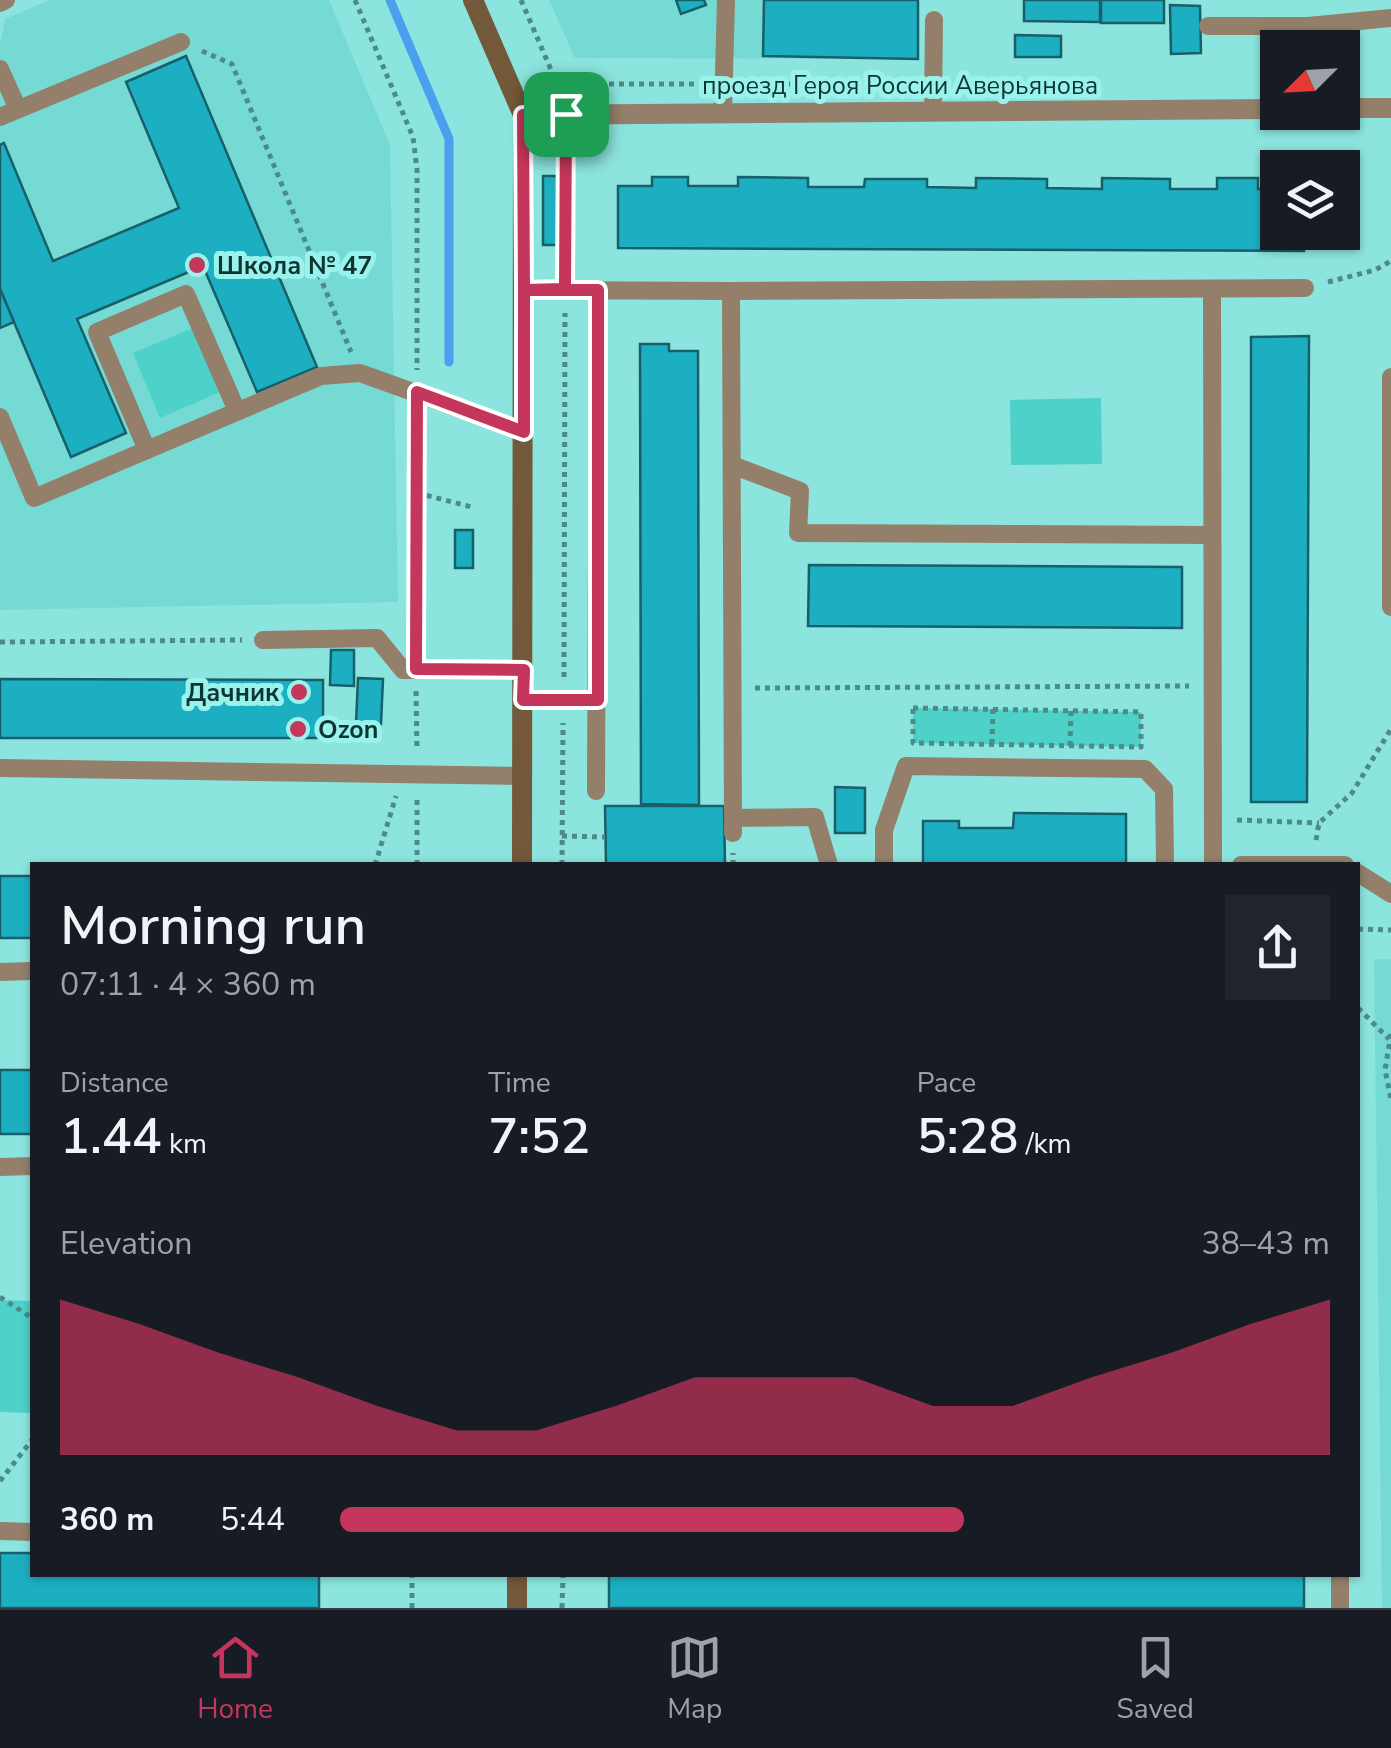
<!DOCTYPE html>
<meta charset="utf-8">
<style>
:root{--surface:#171b24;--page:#20242c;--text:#f1f3f6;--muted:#9ea1a6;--line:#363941;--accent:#c5365c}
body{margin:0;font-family:"Nunito Sans",sans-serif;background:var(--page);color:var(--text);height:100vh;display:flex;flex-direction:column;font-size:38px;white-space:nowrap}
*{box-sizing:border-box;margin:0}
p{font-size:32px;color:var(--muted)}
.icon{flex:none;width:55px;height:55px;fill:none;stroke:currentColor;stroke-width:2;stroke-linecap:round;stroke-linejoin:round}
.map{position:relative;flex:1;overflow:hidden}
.side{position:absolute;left:30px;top:862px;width:1330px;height:715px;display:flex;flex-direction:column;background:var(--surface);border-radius:0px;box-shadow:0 2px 8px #0004}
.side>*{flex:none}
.needle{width:65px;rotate:246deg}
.tools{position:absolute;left:1260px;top:30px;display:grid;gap:20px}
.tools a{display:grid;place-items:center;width:100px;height:100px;border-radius:0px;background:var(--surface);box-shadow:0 2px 8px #0004;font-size:50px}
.pin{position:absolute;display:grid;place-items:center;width:85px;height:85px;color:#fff;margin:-42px;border-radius:20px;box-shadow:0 5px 15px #0006}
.round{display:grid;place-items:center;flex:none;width:105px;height:105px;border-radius:0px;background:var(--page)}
.head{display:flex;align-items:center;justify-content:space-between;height:170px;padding:0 30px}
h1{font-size:55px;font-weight:600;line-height:75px}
.figures{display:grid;grid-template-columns:repeat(3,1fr);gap:15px;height:170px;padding:10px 30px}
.figures div{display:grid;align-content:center}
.figures b{font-size:50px;font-weight:600}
.figures small{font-size:28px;font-weight:400}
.figures p{font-size:28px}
.chart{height:280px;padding:20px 30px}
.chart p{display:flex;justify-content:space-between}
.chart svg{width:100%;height:180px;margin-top:10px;fill:var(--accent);opacity:.7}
ul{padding:0 30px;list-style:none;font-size:32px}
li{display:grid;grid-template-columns:160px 120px 1fr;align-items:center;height:75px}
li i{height:25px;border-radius:12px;background:var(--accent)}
.dock{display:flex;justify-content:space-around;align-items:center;height:140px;border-top:2px solid var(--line);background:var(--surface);font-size:28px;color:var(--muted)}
.dock a{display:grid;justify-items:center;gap:5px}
.dock .active{color:var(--accent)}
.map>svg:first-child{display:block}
.built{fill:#75dad3}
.green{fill:#4dd1c9}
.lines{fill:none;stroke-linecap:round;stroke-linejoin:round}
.stream{stroke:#4a9fee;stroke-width:9}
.building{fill:#1cafc2;stroke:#195f6a;stroke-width:2.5}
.path{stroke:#4d8b87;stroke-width:5;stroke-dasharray:5 5;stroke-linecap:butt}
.service{stroke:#937f6a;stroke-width:18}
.minor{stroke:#937f6a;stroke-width:20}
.secondary{stroke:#735839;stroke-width:20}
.route-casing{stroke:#fff;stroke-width:20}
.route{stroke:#c5365c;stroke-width:12}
.poi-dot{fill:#c5365c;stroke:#99f2eb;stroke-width:4}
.labels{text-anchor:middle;stroke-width:10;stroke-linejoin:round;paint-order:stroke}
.street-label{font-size:25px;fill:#0f3533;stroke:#99f2eb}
.poi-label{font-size:25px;font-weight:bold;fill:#0f3533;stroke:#99f2eb;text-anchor:start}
</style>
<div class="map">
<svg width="1391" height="1608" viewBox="0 0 1391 1608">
<rect width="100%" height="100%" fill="#8ce4de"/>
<!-- built -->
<g class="built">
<polygon points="50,0 329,0 390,145 398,602 0,610 0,45 5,19"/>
<polygon points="549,0 918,0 918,59 575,58"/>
<polygon points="1374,959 1391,959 1391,1608 1382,1608"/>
</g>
<!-- green -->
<g class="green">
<polygon points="193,328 220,392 160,418 133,353"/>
<polygon points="1101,398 1102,464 1011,465 1010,400"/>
<polygon points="913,708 1141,712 1141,747 913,743"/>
<polygon points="0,1300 32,1301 32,1413 0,1412"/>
</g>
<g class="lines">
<!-- stream -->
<polyline class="stream" points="390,0 449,139 449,362"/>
</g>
<!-- building -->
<g class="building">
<polygon points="676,0 704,0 706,5 681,14"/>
<polygon points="764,0 918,0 918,59 763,56"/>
<polygon points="1024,0 1100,0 1100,22 1024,21"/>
<rect x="1101" y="0" width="63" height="23"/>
<polygon points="1170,5 1200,6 1201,53 1171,54"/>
<polygon points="1015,35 1061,36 1061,57 1015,57"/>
<polygon points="186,56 317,367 257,392 203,266 77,319 126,433 71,457 0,289 0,145 4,143 53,261 179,208 126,82"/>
<rect x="543" y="176" width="19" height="69"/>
<polygon points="652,177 688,177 688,186 738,186 738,177 808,178 808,187 864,187 865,179 927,179 927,187 976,188 976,178 1047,179 1047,188 1102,189 1102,178 1170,179 1170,189 1217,189 1217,178 1258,178 1258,189 1278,189 1278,232 1304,232 1304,251 618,248 618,186 652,186"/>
<polygon points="0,289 14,322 0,328"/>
<polygon points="1309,336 1307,802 1251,802 1251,337"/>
<polygon points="640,344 669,344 669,351 698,351 699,805 641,804"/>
<rect x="455" y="530" width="18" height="38"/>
<polygon points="809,565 1182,567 1182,628 808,626"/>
<polygon points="331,650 354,650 354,686 330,685"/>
<polygon points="358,678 383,679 381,724 356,723"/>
<polygon points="0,679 323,680 323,738 0,738"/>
<polygon points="835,787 865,788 865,833 835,833"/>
<polygon points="605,806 724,806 725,865 606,865"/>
<polygon points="1014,813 1126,814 1126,865 923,865 923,821 959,821 959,828 1013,828"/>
<rect x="0" y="876" width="32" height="62"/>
<rect x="0" y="1070" width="32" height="64"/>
<polygon points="0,1553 32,1553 32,1575 319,1575 319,1608 0,1608"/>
<rect x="609" y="1575" width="695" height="33"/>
</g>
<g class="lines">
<!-- path -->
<g class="path">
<polyline points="355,0 413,137 417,169 417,370"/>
<polyline points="521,0 561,93"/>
<polyline points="202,51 232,64 351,352"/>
<polyline points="559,84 700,84"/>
<polyline points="746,84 880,84"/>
<polyline points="565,267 566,138"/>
<polyline points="1328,282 1375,270 1391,261"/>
<polyline points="417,493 472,507"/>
<polyline points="0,642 242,640"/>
<polyline points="416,645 417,416"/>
<polyline points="564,677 565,313"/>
<polyline points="755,688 1189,686"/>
<polyline points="416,691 417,750"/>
<polygon points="913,708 1141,712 1141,747 913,743"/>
<polyline points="992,744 993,709"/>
<polyline points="1070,746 1071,711"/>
<polyline points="1237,820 1319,823"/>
<polyline points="562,836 605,837"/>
<polyline points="1316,840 1319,823 1352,793 1391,729"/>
<polyline points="375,865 396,796"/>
<polyline points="417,865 417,796"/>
<polyline points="562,865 563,723"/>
<polyline points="733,865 733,853"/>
<polyline points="1358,929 1391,930"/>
<polyline points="1358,1008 1389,1039"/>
<polyline points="1391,1034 1385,1070 1391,1099"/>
<polyline points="0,1297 32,1318"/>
<polyline points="0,1481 32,1440"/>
<polyline points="412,1608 412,1575"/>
<polyline points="562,1608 563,1575"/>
</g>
<!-- service -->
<g class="service">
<polyline points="0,3 6,0"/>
<polyline points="1208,26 1308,26 1391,18"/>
<polyline points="0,69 18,109"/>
<polyline points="933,110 934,20"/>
<polyline points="723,111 726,0"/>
<polyline points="0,117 181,42"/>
<polyline points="524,290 731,291 733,833"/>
<polyline points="1212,290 1213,865"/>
<polyline points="731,291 1305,288"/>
<polyline points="1391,377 1391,607"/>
<polyline points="0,417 34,498 321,376 360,373 524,432"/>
<polyline points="147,450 97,332 186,294 237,411"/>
<polyline points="732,465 800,491 798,533 1211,535"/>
<polyline points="263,640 377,638 403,670 524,670"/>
<polyline points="523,699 598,700"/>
<polyline points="0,768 522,776"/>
<polyline points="596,791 598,289"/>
<polyline points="733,818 815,817 829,865"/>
<polyline points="884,865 884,830 906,766 1145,769 1164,789 1165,865"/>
<polyline points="1241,865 1345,865"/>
<polyline points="1358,873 1391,894"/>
<polyline points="0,972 32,971"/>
<polyline points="0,1167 32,1166"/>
<polyline points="0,1531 32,1532"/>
<polyline points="1340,1608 1340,1575"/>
</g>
<!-- minor -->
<g class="minor">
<polyline points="1342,108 1391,108"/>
<polyline points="523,115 1278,109"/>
</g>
<!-- secondary -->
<g class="secondary">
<polyline points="473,0 523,115 522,865"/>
<polyline points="517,1608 517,1575"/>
</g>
</g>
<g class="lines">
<defs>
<polyline id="route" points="566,114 565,289 524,290 524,432 417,392 416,669 524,670 523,700 598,700 598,290 524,290 523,115 566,114"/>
</defs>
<!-- route casing -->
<use href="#route" class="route-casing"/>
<!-- route -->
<use href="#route" class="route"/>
</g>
<!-- markers -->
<g class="poi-dot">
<circle cx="197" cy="265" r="10"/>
<circle cx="299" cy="692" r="10"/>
<circle cx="298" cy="729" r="10"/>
</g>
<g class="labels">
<!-- street labels -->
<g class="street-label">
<text x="900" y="94">проезд Героя России Аверьянова</text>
</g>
<!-- poi labels -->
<g class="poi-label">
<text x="217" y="274">Школа № 47</text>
<text x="279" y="701" text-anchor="end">Дачник</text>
<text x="318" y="738">Ozon</text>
</g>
</g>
</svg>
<div class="tools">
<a><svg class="needle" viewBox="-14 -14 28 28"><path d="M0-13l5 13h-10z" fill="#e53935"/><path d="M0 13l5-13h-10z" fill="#9ea1a6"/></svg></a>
<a><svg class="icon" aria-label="layers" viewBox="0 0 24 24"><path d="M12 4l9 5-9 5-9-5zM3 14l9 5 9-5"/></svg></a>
</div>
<div class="pin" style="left:566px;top:114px;background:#1e9e55"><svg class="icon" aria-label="arrive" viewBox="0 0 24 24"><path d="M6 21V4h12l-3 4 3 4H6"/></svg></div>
<section class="side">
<div class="head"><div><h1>Morning run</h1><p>07:11 · 4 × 360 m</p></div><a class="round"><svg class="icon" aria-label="share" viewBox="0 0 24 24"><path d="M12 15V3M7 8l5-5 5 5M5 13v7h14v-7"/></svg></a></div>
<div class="figures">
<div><p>Distance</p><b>1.44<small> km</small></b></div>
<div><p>Time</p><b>7:52</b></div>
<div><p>Pace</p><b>5:28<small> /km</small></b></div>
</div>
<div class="chart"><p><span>Elevation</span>38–43 m</p>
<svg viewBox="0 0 160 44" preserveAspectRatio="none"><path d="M0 44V6L10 12L20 19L30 25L40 32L50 38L60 38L70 32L80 25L90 25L100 25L110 32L120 32L130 25L140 19L150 12L160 6V44z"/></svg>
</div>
<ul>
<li><b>360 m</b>5:44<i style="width:63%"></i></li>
</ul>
</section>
</div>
<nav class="dock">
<a class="active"><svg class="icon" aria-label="home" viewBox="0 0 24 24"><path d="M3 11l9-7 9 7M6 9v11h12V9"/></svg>Home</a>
<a><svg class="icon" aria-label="map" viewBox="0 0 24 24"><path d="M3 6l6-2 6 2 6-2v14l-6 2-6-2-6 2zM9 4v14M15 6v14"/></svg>Map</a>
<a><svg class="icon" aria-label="saved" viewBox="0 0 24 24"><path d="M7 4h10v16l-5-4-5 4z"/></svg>Saved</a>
</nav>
